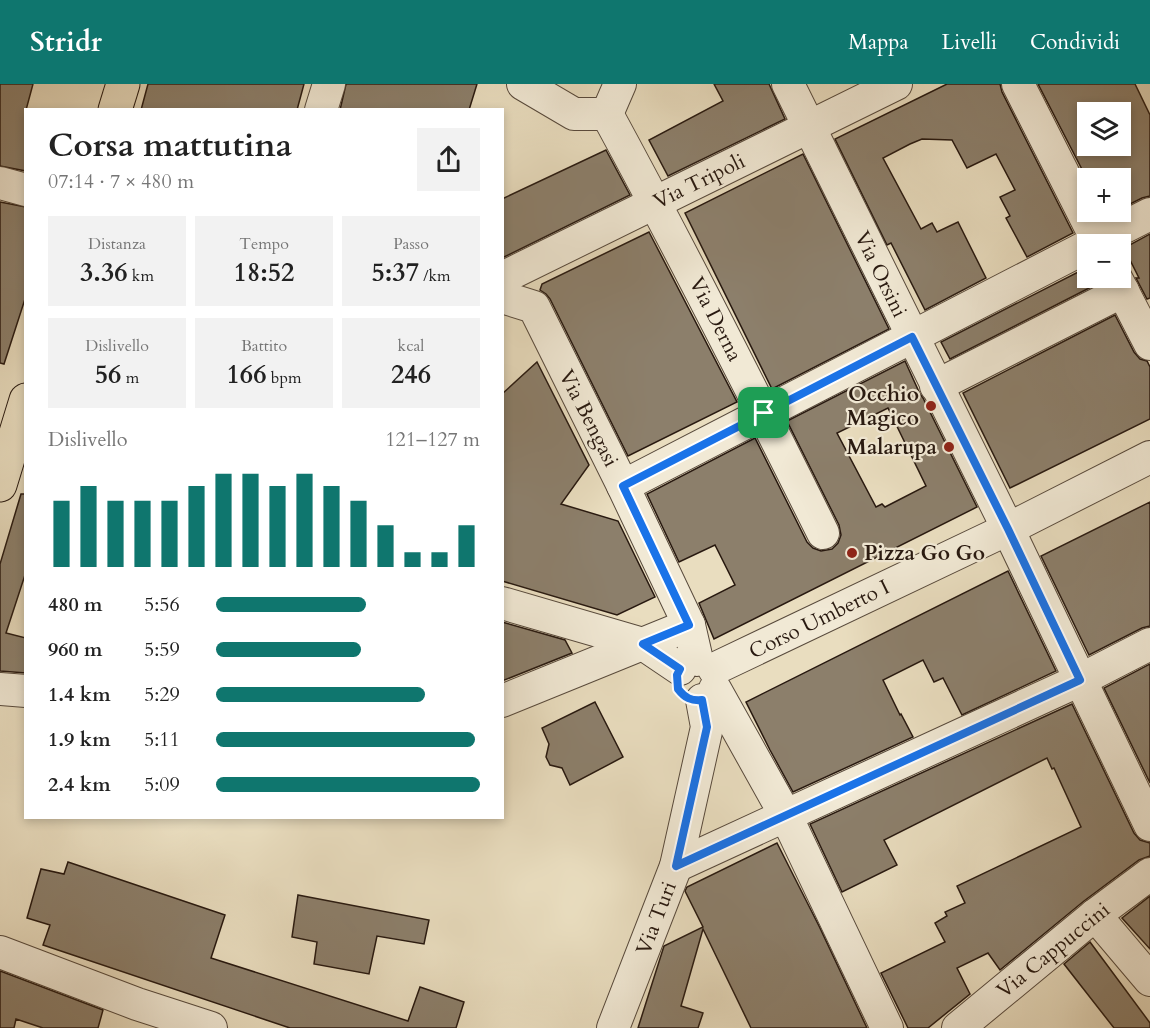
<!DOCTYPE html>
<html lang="it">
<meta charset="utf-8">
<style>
:root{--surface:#fff;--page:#f2f2f2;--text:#222;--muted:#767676;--accent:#0f766e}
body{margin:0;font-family:Cardo,serif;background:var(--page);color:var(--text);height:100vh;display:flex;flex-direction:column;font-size:22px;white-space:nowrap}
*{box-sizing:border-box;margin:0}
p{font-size:20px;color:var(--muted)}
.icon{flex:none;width:33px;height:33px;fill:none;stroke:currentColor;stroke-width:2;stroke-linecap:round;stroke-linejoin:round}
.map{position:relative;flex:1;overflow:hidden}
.side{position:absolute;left:24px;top:24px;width:480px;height:711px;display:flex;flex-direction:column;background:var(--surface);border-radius:0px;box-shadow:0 3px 9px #0003}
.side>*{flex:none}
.fabs{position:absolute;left:1077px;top:18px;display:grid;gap:12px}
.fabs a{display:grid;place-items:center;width:54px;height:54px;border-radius:0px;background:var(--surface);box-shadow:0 3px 9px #0003;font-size:30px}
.pin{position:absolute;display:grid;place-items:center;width:51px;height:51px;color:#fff;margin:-26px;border-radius:12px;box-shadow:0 3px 9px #0006}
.round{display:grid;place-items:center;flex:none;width:63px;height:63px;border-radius:0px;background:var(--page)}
.summary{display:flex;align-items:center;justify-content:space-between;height:102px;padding:0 24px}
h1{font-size:33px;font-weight:600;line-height:45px}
.figures{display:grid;grid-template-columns:repeat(3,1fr);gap:9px;height:102px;padding:6px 24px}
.figures div{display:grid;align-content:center;border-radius:0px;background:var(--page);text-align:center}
.figures b{font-size:26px;font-weight:600}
.figures small{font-size:16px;font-weight:400}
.figures p{font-size:16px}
.chart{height:168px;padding:12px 24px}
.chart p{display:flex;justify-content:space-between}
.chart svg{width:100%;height:108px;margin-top:6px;stroke:var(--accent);stroke-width:6}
ul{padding:0 24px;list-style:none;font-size:20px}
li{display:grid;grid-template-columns:96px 72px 1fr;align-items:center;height:45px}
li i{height:15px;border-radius:8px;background:var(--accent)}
header{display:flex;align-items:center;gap:36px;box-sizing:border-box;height:84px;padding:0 30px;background:var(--accent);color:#fff}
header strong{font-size:28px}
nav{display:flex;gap:33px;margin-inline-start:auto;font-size:21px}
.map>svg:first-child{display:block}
.building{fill:#8c7f6b;stroke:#281910;stroke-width:1.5;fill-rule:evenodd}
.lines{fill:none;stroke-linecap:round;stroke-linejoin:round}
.minor-casing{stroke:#584a3c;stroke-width:34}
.major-casing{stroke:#281910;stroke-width:35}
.minor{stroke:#f1e9d5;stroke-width:32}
.major{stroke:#e9ddbf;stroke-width:33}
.route-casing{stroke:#fff;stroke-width:12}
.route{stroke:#1a73e8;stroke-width:8}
.poi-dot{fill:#8f2418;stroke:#f1e9d5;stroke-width:2}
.labels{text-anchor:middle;stroke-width:4.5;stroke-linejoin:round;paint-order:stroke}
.street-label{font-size:21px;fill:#281910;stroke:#f1e9d5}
.poi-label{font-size:21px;font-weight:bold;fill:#281910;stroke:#f1e9d5;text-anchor:end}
</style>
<header>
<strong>Stridr</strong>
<nav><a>Mappa</a><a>Livelli</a><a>Condividi</a></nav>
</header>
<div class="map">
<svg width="1150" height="944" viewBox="0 0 1150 944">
<rect width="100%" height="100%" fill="#e9ddbf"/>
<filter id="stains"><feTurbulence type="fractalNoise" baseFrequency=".00333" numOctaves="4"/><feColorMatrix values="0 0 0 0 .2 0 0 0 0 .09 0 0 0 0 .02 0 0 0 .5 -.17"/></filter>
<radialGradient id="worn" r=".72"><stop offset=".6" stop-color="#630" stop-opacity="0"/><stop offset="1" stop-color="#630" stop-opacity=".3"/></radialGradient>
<!-- building -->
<g class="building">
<polygon points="0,0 33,0 26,26 26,87 0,82"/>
<polygon points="148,0 304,0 297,26 141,26"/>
<polygon points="346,0 477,0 469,26 340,26"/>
<polygon points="714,0 769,0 785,35 668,92 649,56 723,17"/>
<polygon points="947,0 1000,0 1002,8 1073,149 1027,173 1006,134 1010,132 1000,113 1015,106 996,70 967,84 952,56 922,55 910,60 883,74 921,145 932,139 937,148 958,138 986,194 925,226 891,159 887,161 835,55"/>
<path d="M1038,0H1135L1150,31V112L1142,114L1120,125V94H1088V97ZM1088,28H1120V62H1088Z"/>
<polygon points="606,66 630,111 502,174 502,115"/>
<polygon points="803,70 889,245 772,305 685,129"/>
<polygon points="0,118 26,123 26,212 4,280 0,279"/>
<polygon points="649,148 737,318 628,372 550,215 546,210 540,206 542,200"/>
<polygon points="1150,150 1150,214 1147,215 1136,194 1139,194 1124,164"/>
<polygon points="1088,183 1088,194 1098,194 1099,199 950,275 941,258"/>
<polygon points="1115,231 1134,268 1140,275 1147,277 1150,283 1150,335 1010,404 963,309"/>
<path d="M905,277L920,310L923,314L977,423L714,555L699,519L735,501L715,461L679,478L647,410L755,354L807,458L813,464L821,467L832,465L838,459L841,451L839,441L787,337ZM888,324L926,402L885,423L882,420L876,423L837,349Z"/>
<polygon points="537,278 589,381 561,420 618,437 655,513 617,531 502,497 502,310"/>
<polygon points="21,410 26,410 26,488 6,549 26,554 26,589 0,587 0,480"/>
<polygon points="1150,418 1150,542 1142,544 1089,571 1041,472"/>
<polygon points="1008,487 1056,587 962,631 943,594 934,598 923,576 883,596 900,631 901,630 913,653 793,708 770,666 746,618"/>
<polygon points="502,538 565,556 572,569 502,597"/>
<polygon points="1150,580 1150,699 1104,604"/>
<polygon points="595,618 623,673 570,701 562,684 550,681 546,673 549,660 542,644"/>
<polygon points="1072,620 1134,749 1140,756 1150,759 1150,772 1139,776 1084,817 1000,886 988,869 957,884 970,910 928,944 908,944 881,889 945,858 935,839 947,832 945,828 965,819 957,802 1081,743 1054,684 1052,685 1047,674 884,756 897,781 842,808 810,740"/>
<polygon points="777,759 819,842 867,944 751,944 703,845 681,922 703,929 698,944 638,944 664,862 703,843 685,807 687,803"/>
<polygon points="68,778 225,831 211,874 408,937 420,903 464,918 456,944 290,944 43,861 50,841 27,834 41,785 64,790"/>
<polygon points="298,811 429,836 424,860 377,852 369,890 314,880 317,858 292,853"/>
<polygon points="1150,812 1150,865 1122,834"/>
<polygon points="1090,858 1150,939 1150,944 1114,944 1064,880"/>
<polygon points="0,887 103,926 98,944 43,944 16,935 14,944 0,944"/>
</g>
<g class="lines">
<defs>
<g id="minor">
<polyline points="523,0 574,30 607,30"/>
<polyline points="788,0 1008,445 1150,741"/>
<polyline points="1018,0 1099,160"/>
<polyline points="321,26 329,0"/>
<path d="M607,30C682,168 753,308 823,449"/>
<polyline points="607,30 620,0"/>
<polyline points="0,99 26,106"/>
<polyline points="1091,160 1150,130"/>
<polyline points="502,194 896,0"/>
<polyline points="1116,194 1150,260"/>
<polyline points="502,213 534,223 623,402 689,541 697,576"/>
<polyline points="936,302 1123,207"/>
<polyline points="623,402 1088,162"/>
<polyline points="502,519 643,560 680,585"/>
<polyline points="714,585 1008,445 1150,373"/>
<polyline points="0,605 26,607"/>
<polyline points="715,605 786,732 887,944"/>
<polyline points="502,617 689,541"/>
<polyline points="676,782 1080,596 1150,560"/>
<polyline points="1095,831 1150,896"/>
<polyline points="0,868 137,920 211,944"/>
<polyline points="613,944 676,782 707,643 702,616"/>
<polyline points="958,944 1095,831 1150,790"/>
</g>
<g id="major">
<polyline points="115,26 123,0"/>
<polyline points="0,401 26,316"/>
</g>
</defs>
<!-- minor casing -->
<use href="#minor" class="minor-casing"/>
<!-- major casing -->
<use href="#major" class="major-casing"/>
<!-- minor -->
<use href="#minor" class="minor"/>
<!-- major -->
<use href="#major" class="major"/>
</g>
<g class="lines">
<defs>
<path id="route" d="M912,253L1008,445L1080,596L676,782L707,643L702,616C691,617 685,614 678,605L677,591L680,585L643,560L689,541L623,402Z"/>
</defs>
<!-- route casing -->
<use href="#route" class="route-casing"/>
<!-- route -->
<use href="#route" class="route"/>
</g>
<!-- markers -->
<g class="poi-dot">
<circle cx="931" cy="322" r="6"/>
<circle cx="949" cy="363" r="6"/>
<circle cx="852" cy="469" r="6"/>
</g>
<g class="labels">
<!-- street labels -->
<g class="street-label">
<text transform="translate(699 97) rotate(-26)" y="7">Via Tripoli</text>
<text transform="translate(881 190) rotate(64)" y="7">Via Orsini</text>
<text transform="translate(716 235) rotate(63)" y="7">Via Derna</text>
<text transform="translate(589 334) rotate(63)" y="7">Via Bengasi</text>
<text transform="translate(819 535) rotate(-26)" y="7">Corso Umberto I</text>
<text transform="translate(656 834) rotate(-69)" y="7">Via Turi</text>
<text transform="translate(1053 866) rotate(-39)" y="7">Via Cappuccini</text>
</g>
<!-- poi labels -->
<g class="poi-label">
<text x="919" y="317">Occhio<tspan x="919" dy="24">Magico</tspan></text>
<text x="937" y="370">Malarupa</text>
<text x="864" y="476" text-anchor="start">Pizza Go Go</text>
</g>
</g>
<rect width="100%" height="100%" filter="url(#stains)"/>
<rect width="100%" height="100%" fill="url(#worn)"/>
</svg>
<div class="fabs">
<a><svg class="icon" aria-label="layers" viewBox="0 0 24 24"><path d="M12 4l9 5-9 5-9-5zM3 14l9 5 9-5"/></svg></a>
<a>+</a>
<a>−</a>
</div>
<div class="pin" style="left:764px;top:329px;background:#1e9e55"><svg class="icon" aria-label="arrive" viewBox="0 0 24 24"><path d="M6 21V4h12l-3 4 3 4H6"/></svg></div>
<section class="side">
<div class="summary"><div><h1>Corsa mattutina</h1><p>07:14 · 7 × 480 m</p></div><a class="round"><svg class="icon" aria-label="share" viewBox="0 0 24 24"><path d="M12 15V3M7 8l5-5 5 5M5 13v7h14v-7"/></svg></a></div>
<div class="figures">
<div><p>Distanza</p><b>3.36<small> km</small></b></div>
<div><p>Tempo</p><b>18:52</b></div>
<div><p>Passo</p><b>5:37<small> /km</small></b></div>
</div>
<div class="figures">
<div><p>Dislivello</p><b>56<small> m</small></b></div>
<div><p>Battito</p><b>166<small> bpm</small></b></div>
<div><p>kcal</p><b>246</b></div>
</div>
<div class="chart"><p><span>Dislivello</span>121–127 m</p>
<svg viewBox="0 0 160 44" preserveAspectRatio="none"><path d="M5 44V17M15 44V11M25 44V17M35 44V17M45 44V17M55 44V11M65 44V6M75 44V6M85 44V11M95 44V6M105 44V11M115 44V17M125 44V27M135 44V38M145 44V38M155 44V27"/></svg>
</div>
<ul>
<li><b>480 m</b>5:56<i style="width:57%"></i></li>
<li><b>960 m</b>5:59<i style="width:55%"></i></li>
<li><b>1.4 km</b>5:29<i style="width:79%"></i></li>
<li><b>1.9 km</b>5:11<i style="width:98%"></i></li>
<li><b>2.4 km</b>5:09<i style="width:100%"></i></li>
</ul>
</section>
</div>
